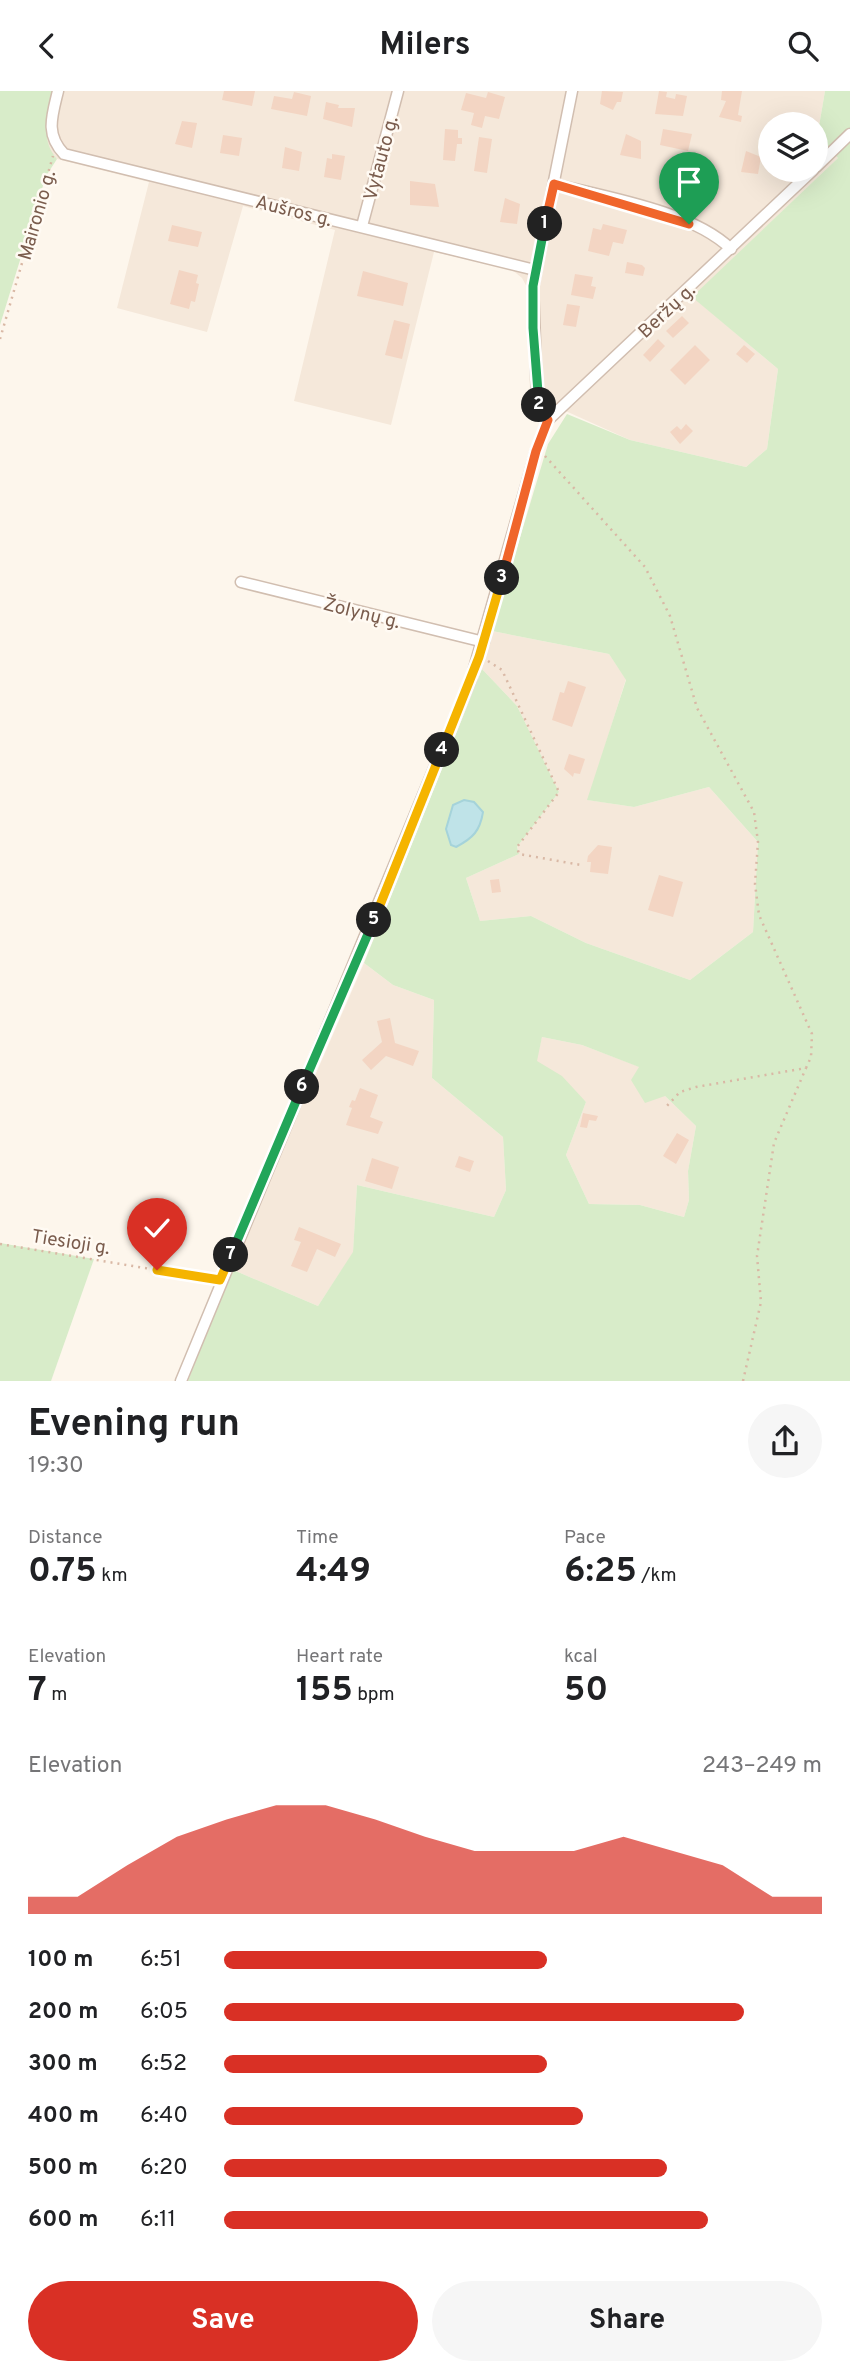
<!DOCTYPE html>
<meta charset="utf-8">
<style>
:root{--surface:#fff;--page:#f6f6f6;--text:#202124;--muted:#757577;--accent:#d93025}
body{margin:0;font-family:Overpass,sans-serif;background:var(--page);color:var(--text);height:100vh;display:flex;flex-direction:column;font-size:26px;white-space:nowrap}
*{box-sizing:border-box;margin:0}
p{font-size:23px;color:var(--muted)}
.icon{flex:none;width:38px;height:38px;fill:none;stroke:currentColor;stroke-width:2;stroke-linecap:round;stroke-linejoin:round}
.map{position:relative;height:1290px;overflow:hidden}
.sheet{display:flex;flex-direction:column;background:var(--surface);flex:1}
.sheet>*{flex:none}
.controls{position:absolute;left:758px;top:21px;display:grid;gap:14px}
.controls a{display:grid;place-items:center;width:70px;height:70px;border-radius:50%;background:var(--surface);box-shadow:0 7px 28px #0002;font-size:35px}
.pin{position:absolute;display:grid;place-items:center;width:60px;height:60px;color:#fff;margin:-72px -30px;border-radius:50% 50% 50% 0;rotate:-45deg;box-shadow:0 0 7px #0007}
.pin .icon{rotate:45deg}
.km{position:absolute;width:35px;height:35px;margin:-18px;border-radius:50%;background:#222;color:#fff;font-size:19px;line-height:35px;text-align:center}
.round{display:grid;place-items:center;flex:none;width:74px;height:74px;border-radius:37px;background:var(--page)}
.overview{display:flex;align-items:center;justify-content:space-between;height:119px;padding:0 28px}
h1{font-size:38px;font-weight:700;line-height:52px}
.metrics{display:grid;grid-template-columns:repeat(3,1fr);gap:10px;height:119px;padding:7px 28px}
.metrics div{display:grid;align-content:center}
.metrics b{font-size:35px;font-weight:700}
.metrics small{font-size:19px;font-weight:400}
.metrics p{font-size:19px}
.chart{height:196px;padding:14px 28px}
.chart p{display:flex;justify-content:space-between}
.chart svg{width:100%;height:126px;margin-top:7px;fill:var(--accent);opacity:.7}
.primary-button{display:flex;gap:14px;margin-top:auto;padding:14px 28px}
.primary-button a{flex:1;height:80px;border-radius:42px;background:var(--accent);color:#fff;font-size:28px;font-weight:700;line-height:80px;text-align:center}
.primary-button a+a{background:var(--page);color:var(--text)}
ul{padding:0 28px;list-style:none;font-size:23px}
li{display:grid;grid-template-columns:112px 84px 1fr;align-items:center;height:52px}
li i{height:18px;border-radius:9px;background:var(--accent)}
header{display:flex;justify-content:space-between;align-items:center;height:91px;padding:0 28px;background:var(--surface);font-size:32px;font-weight:700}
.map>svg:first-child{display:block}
.residential{fill:#f5e8da;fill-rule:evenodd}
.green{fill:#d8ecc9;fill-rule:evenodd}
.water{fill:#bfe3e8;stroke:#a5d3da;stroke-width:2}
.building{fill:#f3d5c3}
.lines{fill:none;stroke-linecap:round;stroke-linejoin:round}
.minor-casing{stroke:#d1beb0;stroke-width:13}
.path{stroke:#d9b8a5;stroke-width:2.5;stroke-dasharray:2 5;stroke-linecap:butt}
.minor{stroke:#fff;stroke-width:10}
.split-1-casing{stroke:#fff;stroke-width:14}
.split-2-casing{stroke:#fff;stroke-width:14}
.split-3-casing{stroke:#fff;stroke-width:14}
.split-4-casing{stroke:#fff;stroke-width:14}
.split-5-casing{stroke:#fff;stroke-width:14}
.split-6-casing{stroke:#fff;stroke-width:14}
.split-7-casing{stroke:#fff;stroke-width:14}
.split-8-casing{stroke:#fff;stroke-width:14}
.split-1{stroke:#f0652b;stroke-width:9}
.split-2{stroke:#22a559;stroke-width:9}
.split-3{stroke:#f0652b;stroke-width:9}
.split-4{stroke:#f5b400;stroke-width:9}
.split-5{stroke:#f5b400;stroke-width:9}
.split-6{stroke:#22a559;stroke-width:9}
.split-7{stroke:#22a559;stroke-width:9}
.split-8{stroke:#f5b400;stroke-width:9}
.labels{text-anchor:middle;stroke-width:5;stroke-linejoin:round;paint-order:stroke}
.street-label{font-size:19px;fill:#7a5c4d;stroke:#fffaf3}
</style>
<header><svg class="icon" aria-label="back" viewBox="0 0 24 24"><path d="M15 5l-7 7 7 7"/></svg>Milers<svg class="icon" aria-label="search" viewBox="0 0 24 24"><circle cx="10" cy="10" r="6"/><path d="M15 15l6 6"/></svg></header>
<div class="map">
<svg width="850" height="1290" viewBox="0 0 850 1290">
<rect width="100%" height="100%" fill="#fdf6ec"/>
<!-- residential -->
<g class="residential">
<path d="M54,0H825L817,47L838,67L693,206L778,278L767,358L746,376L630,349L530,304L528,198L522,187L511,178L434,161L391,334L294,310L335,139L243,115L207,241L117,217L149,91L57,68L49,59L45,44ZM770,33H816V79H770Z"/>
<polygon points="492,540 609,563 626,588 588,709 634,716 709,696 758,751 753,841 690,889 586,852 531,825 480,830 466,787 519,763 517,756 559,701 517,615 482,578"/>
<polygon points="364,872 393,894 434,909 432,987 503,1046 506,1099 494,1126 357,1094 353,1162 318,1215 231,1178"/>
<polygon points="542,946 582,954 640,976 632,990 665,1005 696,1035 688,1080 689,1109 684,1126 640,1114 589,1113 566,1064 586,1011 536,970"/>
</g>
<!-- green -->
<g class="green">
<path d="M0,0H54C49,25 39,48 57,68L46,85L0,234Z"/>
<path d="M825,0H850V1290H188L231,1178L318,1215L353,1161L357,1094L494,1126L506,1099L503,1046L432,987L434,909L393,894L364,872L482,578L517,615L559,701L517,756L519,763L466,787L480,830L531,825L586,852L690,889L753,841L758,751L709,696L634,716L587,709L626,589L609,563L492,540L548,353L567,323L630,349L746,376L767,358L778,278L692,206L838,67L817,47ZM542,946L582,954L639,976L631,989L645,1012L665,1005L696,1035L688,1080L689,1109L684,1126L640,1114L589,1113L566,1064L586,1011L562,985L537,970Z"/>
<polygon points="0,1152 94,1168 51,1290 0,1290"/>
</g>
<!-- water -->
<path class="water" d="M464,709L474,711L483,721C480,740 473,747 456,756L451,754L446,738L453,714Z"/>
<!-- building -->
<g class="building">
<polygon points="224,0 255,0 252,15 222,9"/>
<polygon points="602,0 623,1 621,11 617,11 613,19 600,13"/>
<polygon points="659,0 667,1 666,6 675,8 676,3 687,5 683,25 655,23"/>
<polygon points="722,0 742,0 738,24 742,25 741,31 719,26 726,10 721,9"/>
<polygon points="294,1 311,5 307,25 271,18 274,5 292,8"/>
<polygon points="488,1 505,6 499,28 485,25 482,37 471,34 474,22 461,19 466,2 486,7"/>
<polygon points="326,11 339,14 338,17 355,17 352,36 323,28"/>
<polygon points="182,30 197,32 192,57 175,53"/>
<polygon points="445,38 458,39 458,47 462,47 462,53 457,53 455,70 443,69"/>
<polygon points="663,38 692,43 688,60 660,54"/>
<polygon points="626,43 641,50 641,68 620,64"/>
<polygon points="223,44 242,47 239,65 220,62"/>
<polygon points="479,46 492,48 487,82 474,80"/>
<polygon points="285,56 302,61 299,80 282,77"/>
<polygon points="746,60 761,66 758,83 741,81"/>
<polygon points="332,63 345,65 341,89 324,86 327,67 332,68"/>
<polygon points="675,89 688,93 683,111 670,107"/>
<polygon points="410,90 435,93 439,116 410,114"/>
<polygon points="505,107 520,113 517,133 500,131"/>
<polygon points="603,133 627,139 623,153 613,151 609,165 588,160 593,137 601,139"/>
<polygon points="172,134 202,141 198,156 168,150"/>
<polygon points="627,171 642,174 645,177 643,185 625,182"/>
<polygon points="179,179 198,184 196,192 199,193 195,211 191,210 189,218 170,213"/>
<polygon points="363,180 408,192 403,215 357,205"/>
<polygon points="575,183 593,186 591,195 596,196 593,208 571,204"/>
<polygon points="567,213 580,215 576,236 563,234"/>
<polygon points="682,225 689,232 673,247 666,240"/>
<polygon points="394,229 410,233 402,268 385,264"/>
<polygon points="658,248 665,255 650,271 643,264"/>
<polygon points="695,254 710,269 685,294 670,279"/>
<polygon points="744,254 755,263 747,272 736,263"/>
<polygon points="686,333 693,340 680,353 670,341 677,335 681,339"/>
<polygon points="568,590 586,596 572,636 552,629 560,601 564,602"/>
<polygon points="569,663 585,668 580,683 574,682 573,686 564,678"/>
<polygon points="598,754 612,756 608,783 590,781 591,771 587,771 588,765"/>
<polygon points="659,784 683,791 673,826 648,819"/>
<polygon points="499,788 501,801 492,802 490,789"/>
<polygon points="390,927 395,952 419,960 413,975 386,965 371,979 362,969 382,951 377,930"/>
<polygon points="360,997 378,1004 370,1026 383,1031 378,1043 346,1034 352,1017 349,1016 352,1009 355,1010"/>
<polygon points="583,1022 598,1025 596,1030 589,1029 587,1037 580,1036"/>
<polygon points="677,1042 689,1049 676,1073 663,1065"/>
<polygon points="459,1065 474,1070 470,1081 455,1076"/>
<polygon points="372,1067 399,1076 392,1098 365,1090"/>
<polygon points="299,1136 341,1153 335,1166 317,1158 307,1181 291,1175 301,1151 294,1149"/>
</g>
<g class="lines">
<defs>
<g id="minor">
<path d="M58,0C52,25 45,43 64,63L535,179"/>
<polyline points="816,76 850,43"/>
<path d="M554,93C606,106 692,120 731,158"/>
<polyline points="362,135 398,0"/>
<polyline points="548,329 537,307 533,195 572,0"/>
<polyline points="241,491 484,551"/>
<polyline points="181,1290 471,588 536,360 548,329 813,79"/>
</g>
</defs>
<!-- minor casing -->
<use href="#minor" class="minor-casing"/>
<!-- path -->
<g class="path">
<polyline points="0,248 53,65"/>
<polyline points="545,365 645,476 670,525 697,617 754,721 758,751 755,793 759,824 812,943 811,966 806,977 696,996 680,1001 664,1018"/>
<polyline points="488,570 502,579 559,701 517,756 519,763 581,774"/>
<polyline points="0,1153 211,1188"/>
<polyline points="743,1290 761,1211 757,1165 774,1052 806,977"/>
</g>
<!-- minor -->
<use href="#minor" class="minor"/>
</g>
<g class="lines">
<defs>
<polyline id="split-1" points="545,133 554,93 689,133"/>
<polyline id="split-2" points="539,314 533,237 533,195 545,133"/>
<polyline id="split-3" points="502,487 536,360 548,329 539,314"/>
<polyline id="split-4" points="442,659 479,566 502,487"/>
<polyline id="split-5" points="374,829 442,659"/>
<polyline id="split-6" points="302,996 374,829"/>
<polyline id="split-7" points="231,1164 302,996"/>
<polyline id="split-8" points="157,1179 220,1189 231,1164"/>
</defs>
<!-- split-1 casing -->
<use href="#split-1" class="split-1-casing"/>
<!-- split-2 casing -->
<use href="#split-2" class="split-2-casing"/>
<!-- split-3 casing -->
<use href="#split-3" class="split-3-casing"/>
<!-- split-4 casing -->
<use href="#split-4" class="split-4-casing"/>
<!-- split-5 casing -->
<use href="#split-5" class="split-5-casing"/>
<!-- split-6 casing -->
<use href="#split-6" class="split-6-casing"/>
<!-- split-7 casing -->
<use href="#split-7" class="split-7-casing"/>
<!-- split-8 casing -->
<use href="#split-8" class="split-8-casing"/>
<!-- split-1 -->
<use href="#split-1" class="split-1"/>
<!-- split-2 -->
<use href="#split-2" class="split-2"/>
<!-- split-3 -->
<use href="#split-3" class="split-3"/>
<!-- split-4 -->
<use href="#split-4" class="split-4"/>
<!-- split-5 -->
<use href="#split-5" class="split-5"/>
<!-- split-6 -->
<use href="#split-6" class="split-6"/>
<!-- split-7 -->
<use href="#split-7" class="split-7"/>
<!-- split-8 -->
<use href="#split-8" class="split-8"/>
</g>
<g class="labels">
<!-- street labels -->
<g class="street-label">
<text transform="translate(380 67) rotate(-75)" y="7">Vytauto g.</text>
<text transform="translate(294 119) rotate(14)" y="7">Aušros g.</text>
<text transform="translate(36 124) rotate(-74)" y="7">Maironio g.</text>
<text transform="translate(666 219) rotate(-43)" y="7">Beržų g.</text>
<text transform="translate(362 521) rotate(14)" y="7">Žolynų g.</text>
<text transform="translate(71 1150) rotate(9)" y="7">Tiesioji g.</text>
</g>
</g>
</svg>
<div class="controls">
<a><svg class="icon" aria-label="layers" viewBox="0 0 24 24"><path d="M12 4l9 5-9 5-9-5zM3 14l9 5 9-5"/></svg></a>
</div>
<div class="pin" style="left:689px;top:133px;background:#1e9e55"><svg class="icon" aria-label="arrive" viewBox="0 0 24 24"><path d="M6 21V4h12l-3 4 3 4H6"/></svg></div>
<div class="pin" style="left:157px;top:1179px;background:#d93025"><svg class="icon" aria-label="check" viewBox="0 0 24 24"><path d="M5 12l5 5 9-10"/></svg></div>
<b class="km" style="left:545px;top:133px">1</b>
<b class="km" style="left:539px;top:314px">2</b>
<b class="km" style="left:502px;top:487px">3</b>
<b class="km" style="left:442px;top:659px">4</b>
<b class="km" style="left:374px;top:829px">5</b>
<b class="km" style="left:302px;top:996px">6</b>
<b class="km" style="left:231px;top:1164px">7</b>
</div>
<section class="sheet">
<div class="overview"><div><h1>Evening run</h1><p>19:30</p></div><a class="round"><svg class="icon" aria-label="share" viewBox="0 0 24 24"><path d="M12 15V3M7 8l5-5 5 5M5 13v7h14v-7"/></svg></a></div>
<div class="metrics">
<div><p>Distance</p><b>0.75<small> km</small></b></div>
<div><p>Time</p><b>4:49</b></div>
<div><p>Pace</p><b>6:25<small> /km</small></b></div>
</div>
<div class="metrics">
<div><p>Elevation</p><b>7<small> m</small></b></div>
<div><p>Heart rate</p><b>155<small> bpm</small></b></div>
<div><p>kcal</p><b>50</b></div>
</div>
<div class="chart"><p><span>Elevation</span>243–249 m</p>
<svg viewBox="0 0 160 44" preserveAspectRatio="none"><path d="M0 44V38L10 38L20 27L30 17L40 11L50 6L60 6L70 11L80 17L90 22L100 22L110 22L120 17L130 22L140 27L150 38L160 38V44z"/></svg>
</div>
<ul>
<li><b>100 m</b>6:51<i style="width:54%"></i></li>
<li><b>200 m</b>6:05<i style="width:87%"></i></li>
<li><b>300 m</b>6:52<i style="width:54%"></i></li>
<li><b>400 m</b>6:40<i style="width:60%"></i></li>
<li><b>500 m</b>6:20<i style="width:74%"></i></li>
<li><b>600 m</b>6:11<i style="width:81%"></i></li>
</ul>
<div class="primary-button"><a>Save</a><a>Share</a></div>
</section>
